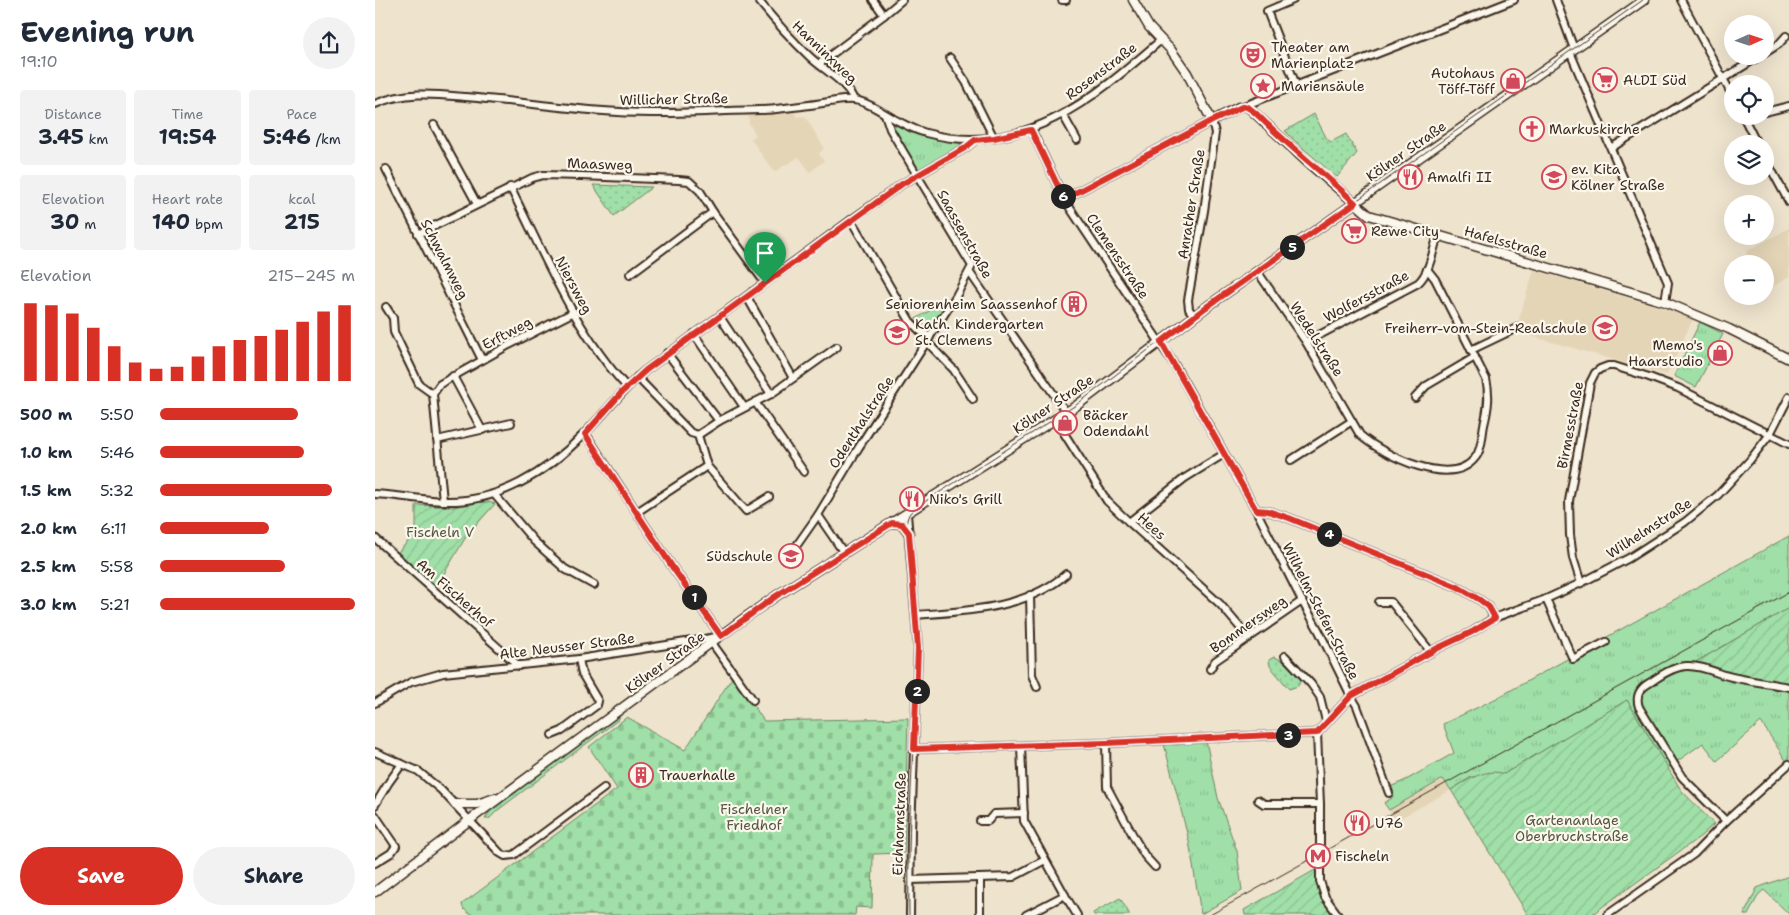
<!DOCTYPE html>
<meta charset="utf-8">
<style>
:root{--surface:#fff;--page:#f2f2f3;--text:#1f2937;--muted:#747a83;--accent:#d93025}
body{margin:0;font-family:"Shantell Sans",sans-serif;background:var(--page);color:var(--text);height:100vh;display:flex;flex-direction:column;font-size:19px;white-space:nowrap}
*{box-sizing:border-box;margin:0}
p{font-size:16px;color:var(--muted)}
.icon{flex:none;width:28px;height:28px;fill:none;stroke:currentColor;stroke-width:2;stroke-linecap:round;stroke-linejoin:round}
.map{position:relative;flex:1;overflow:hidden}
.panel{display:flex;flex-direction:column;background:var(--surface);width:375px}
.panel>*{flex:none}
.needle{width:32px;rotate:87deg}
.fabs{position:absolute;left:1349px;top:15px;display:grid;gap:10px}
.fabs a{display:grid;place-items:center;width:50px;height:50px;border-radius:50%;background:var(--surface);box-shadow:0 5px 20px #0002;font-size:25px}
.pin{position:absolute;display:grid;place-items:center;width:42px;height:42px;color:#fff;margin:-51px -21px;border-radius:50% 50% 50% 0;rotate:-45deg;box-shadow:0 0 5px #0007}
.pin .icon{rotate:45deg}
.km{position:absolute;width:25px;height:25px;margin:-12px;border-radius:50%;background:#222;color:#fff;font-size:14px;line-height:25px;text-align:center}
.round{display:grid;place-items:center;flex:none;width:52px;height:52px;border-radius:26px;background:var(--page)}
.overview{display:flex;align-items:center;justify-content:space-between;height:85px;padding:0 20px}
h1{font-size:28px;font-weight:700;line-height:38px}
.figures{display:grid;grid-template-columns:repeat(3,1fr);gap:8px;height:85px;padding:5px 20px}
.figures div{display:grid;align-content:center;border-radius:5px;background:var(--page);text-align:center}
.figures b{font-size:21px;font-weight:700}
.figures small{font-size:14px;font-weight:400}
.figures p{font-size:14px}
.chart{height:140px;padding:10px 20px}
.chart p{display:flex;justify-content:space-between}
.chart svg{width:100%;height:90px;margin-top:5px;stroke:var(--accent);stroke-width:6}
.action{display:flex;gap:10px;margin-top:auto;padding:10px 20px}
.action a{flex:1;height:58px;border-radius:30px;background:var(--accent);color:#fff;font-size:20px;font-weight:700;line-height:58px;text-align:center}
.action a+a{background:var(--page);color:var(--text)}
ul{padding:0 20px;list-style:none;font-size:16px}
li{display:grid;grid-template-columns:80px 60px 1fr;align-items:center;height:38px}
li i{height:12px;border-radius:6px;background:var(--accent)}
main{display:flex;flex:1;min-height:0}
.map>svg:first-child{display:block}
.built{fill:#e4d5b7}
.grass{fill:url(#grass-tufts);stroke:#6e8463}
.cemetery{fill:url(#cemetery-stones);stroke:#6e8463}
.park{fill:url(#park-dots);stroke:#6e8463}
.garden{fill:url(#garden-furrows);stroke:#6e8463}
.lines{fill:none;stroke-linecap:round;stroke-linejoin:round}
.minor-casing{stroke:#3b2a1e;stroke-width:10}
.major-casing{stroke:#3b2a1e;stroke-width:11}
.minor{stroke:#fbf7ec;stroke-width:6}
.major{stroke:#fbf7ec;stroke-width:8}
.tram{stroke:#3b2a1e;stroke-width:1}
.route-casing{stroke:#fff;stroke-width:10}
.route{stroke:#d93025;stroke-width:6}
.labels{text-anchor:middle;stroke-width:4.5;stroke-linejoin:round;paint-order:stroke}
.poi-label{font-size:14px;fill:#3b2a1e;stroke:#fbf7ec;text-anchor:start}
.street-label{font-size:14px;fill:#3b2a1e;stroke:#fbf7ec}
.park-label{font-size:14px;fill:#545740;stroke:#fbf7ec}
</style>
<main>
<section class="panel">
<div class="overview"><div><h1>Evening run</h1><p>19:10</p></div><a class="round"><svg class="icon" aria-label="share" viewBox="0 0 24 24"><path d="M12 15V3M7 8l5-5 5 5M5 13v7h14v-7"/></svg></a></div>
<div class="figures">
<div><p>Distance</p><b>3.45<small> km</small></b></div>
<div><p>Time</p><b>19:54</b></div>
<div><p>Pace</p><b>5:46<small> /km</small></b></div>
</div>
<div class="figures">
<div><p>Elevation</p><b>30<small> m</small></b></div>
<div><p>Heart rate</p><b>140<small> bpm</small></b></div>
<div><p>kcal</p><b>215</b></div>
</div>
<div class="chart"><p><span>Elevation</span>215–245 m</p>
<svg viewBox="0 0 160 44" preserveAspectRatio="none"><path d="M5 44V6M15 44V7M25 44V11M35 44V18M45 44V27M55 44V35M65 44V38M75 44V37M85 44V32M95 44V27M105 44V24M115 44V22M125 44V19M135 44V15M145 44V10M155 44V7"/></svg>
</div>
<ul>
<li><b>500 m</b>5:50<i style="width:71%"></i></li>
<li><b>1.0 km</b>5:46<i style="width:74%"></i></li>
<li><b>1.5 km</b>5:32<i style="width:88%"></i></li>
<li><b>2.0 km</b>6:11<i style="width:56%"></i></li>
<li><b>2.5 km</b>5:58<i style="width:64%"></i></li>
<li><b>3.0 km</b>5:21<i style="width:100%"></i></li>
</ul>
<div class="action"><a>Save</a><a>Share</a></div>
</section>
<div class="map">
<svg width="1414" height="915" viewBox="0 0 1414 915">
<defs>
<pattern id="grass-tufts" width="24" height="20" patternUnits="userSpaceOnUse" patternTransform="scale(1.25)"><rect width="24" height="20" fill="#a0dfa8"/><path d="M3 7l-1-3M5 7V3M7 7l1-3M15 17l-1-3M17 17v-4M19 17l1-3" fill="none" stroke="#8bc090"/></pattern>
<pattern id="cemetery-stones" width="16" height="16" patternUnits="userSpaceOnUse" patternTransform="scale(1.25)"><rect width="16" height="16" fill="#a0dfa8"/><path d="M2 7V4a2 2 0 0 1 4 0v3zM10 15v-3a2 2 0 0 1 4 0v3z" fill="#8bc090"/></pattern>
<pattern id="park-dots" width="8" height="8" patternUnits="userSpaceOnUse" patternTransform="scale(1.25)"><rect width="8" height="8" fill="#a0dfa8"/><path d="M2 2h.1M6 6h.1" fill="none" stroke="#8bc090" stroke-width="1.8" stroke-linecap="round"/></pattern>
<pattern id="garden-furrows" width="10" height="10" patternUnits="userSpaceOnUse" patternTransform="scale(1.25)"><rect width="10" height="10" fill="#a0dfa8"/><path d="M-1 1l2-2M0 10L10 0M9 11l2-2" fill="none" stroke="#8bc090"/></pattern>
</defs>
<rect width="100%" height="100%" fill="#eee3cd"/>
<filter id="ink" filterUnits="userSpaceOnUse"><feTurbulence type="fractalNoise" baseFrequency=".02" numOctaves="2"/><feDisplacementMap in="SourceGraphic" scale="10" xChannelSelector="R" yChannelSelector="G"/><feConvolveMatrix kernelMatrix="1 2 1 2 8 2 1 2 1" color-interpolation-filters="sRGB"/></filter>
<g filter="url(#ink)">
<!-- built -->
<g class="built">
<polygon points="420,109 421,117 430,116 449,148 444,154 449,161 435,172 424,157 399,172 376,139 381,135 374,124 373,113"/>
<polygon points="1414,228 1414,277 1392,290 1390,286 1390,264 1378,264 1371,252"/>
<polygon points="1159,270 1284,307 1318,319 1292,375 1149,334 1143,322"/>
<polygon points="1068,779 1076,790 1020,821 1014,810"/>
</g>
<!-- grass -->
<g class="grass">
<polygon points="520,123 547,134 583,142 586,145 542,172 516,127"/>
<path d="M576,298L578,299C569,312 556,344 539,320Z"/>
<polygon points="1325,322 1348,334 1321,387 1299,376"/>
<polygon points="1414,536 1414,608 1321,662 1359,673 1363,680 1414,690 1414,761 1412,762 1386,722 1342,761 1328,743 1293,768 1252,700 1129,774 1096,777 1076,790 1068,779 1014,810 1009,803 1017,798 1015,787 1031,780 1079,753 1068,724 1122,698"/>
<polygon points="246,714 243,720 123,810 114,819 110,819 116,810"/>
<polygon points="831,741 843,798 862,851 867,891 826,914 814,841 789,744"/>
<polygon points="1414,876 1414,914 1389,890 1384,894 1373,915 1369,915 1382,888"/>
</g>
<!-- cemetery -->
<polygon class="cemetery" points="358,676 389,721 533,718 529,853 498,854 497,908 481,907 480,915 96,915 88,908 87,904 242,789 214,747 252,717 310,750"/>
<!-- park -->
<g class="park">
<polygon points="939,114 952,139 956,142 971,134 982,153 962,177 923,144 910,131"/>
<polygon points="218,185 277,187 239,216"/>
<path d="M899,657C910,660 919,671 926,680L923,686L914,689L895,666L894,660Z"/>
<polygon points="745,898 755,915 719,915 718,913"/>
</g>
<!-- garden -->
<g class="garden">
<polygon points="107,502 114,502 120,504 92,535 60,589 21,554 41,533 41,505 78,507"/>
<polygon points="1414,608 1414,683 1359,673 1321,662"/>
<path d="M1252,700L1306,790L1339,824L1326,836L1216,915H1153L1076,790C1091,781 1111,767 1129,774Z"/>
<polygon points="942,869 961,915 870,915 869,910"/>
</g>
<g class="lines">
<defs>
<g id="minor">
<path d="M383,0C399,20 416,39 435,57C450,71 471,81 479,100"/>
<polyline points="498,0 509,15"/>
<polyline points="687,0 691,0"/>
<polyline points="918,0 892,11 921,85"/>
<polyline points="1181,0 1199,49"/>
<polyline points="1306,0 1358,97"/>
<polyline points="1195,52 1290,276 1293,283 1290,302"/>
<polyline points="1390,53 1404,44 1411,36"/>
<polyline points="575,58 591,82 619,138"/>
<polyline points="444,64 509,15 527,0"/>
<path d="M0,104C32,91 57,94 90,97C155,102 219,114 284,113C307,113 329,112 351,111C367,110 384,111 401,109C419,107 437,105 454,102C462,101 471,99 479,100C490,101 500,108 509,113C522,121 536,129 551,133C648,159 718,99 786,40"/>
<polyline points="869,106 1139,0"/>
<polyline points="1390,112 1414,106"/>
<polyline points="688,115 702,140"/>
<polyline points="1368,116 1382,144"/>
<polyline points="59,125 102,204"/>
<polyline points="656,129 689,199 799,364 881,510 927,601 944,631 976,696 982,706 1014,793"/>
<polyline points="1236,148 1385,56"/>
<polyline points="1390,158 1414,202"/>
<polyline points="11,169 107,360"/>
<path d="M135,187C169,254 200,332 252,387"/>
<polyline points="689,199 837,121 840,133 829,211 813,300 814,309 819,316"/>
<polyline points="476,220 535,321 545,331 555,337"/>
<polyline points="43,234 157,178 168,175 206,176 304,180 314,181 325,191 338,212 390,283"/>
<path d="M882,271L931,342L985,435C1008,455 1076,489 1100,458C1107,450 1107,435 1109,425C1113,409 1115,395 1111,379L1060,279L1052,269"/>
<polyline points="595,273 691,412"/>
<polyline points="255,274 338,212"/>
<polyline points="372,297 418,378"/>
<polyline points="11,307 18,318 19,332 44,384 58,394"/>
<polyline points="345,317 396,394"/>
<polyline points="319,334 369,407"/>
<polyline points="552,342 579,370 598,399"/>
<path d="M931,342L1043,283C1055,272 1058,250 1063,235"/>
<polyline points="1096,350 1144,327"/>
<polyline points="292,353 344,421"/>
<polyline points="78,376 107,430"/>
<polyline points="262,377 316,433 323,435"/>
<polyline points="1040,398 1051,386 1100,357"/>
<polyline points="380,402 429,472"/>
<polyline points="680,419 732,501 754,522 845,604 874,638"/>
<polyline points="210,433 298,568 346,636 314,642"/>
<polyline points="62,440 136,423"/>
<polyline points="916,460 977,421"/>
<polyline points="332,466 371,511 394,497"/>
<path d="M0,494C23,495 45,500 68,501C123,503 171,473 208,435C230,414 247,389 271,370L476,220L527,184L590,148L600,140"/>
<polyline points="119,494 159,541 190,569 219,585"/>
<polyline points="68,501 58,394 65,384 134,345 199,312"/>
<polyline points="881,510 893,511 914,518 1083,587 1105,600 1114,607 1119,618"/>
<polyline points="262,512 332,466 323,435 344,421 396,394 462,347"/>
<polyline points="532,514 543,648 536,830 535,915"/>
<polyline points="754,522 810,478 849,454"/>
<polyline points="0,538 144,666"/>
<polyline points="422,545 443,515"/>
<polyline points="469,553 443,515 484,447 581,296 597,266 542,175 515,129 510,114"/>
<polyline points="1206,583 1198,558 1195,535 1194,501 1215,383 1220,373 1225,369 1233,366 1239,366 1274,377 1303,388 1414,444"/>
<polyline points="655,595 657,675 662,687"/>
<polyline points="1171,599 1198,659 1231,642"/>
<polyline points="1004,602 1016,602 1056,652"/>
<path d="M541,615C591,611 652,609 691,574"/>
<polyline points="337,643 378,700"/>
<polyline points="910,656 936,684 945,697 951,721"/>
<polyline points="835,669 840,661 927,601"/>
<polyline points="0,703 36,682 68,673 204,659 317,641"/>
<polyline points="942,733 945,804 945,881 950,897 963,915"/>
<polyline points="177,735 187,731 222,705 223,701 207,674 204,659"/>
<polyline points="731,743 732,787 760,839 770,856 780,867"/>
<polyline points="646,746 649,821 691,897 702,915"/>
<polyline points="539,749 731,743 942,733 976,696 1063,648 1097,632 1119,618 1171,599 1206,583 1254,558 1310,522 1343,495 1375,460 1395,434 1414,397"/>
<polyline points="0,752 43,771 66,790 125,853 130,856 139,855 229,788"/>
<polyline points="883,800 889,804 945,804"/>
<polyline points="0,805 14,782 27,764"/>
<polyline points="0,815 21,846 16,853 0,863"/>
<polyline points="605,821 613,821 619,814 649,813"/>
<path d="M1351,821L1307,777L1264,707C1260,695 1265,688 1276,682C1286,675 1298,667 1311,666C1324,665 1337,671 1349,675C1370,681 1392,683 1414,687"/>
<polyline points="605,878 605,915"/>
<polyline points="535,880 638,877 670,860"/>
<polyline points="651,915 690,895"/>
<polyline points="1232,915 1319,854 1351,821 1414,764"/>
</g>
<g id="major">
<polyline points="758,0 774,27 796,50 812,73 837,121 864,107 872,106 932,162 994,215 1290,302 1354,329 1414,359"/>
<polyline points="517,523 527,524 534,533"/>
<polyline points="80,804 102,804 120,798"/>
<polyline points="0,892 104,813 371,617 401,596 701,406 830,308 1269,0"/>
</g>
</defs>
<!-- minor casing -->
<use href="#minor" class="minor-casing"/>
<!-- major casing -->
<use href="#major" class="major-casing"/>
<!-- minor -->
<use href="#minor" class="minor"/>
<!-- major -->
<use href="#major" class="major"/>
<!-- tram -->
<g class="tram">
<path d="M534,915C533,859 535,804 538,748C541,700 545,651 539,603C537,584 526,534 533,517C534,513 537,511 540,508L701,405L831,306L1268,0"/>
<polyline points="835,915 1414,592"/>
</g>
</g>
</g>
<g class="lines" filter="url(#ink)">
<defs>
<path id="route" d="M869,106C878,108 886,119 893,125C921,152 952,176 980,203L830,308L786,342L881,510L893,511L914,518L1083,587L1105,600L1114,607L1120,618L1097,632L1063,648L976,696L942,733L731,743L539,749L543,648L534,533L527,524L517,523L469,553L401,596L346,636L298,568L210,434L247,392L271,370L527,184L590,148L600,140L619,138L656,130L689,199L837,121Z"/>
</defs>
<!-- route casing -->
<use href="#route" class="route-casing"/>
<!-- route -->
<use href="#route" class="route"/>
</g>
<!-- icons -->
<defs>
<symbol id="theatre-ring" viewBox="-11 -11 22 22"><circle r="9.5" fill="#fbf7ec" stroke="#d1495b" stroke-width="1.5"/><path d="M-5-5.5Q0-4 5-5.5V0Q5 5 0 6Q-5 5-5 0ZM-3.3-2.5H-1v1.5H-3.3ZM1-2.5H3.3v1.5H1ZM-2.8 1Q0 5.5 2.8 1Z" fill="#d1495b"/></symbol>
<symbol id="supermarket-ring" viewBox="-11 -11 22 22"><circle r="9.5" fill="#fbf7ec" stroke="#d1495b" stroke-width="1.5"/><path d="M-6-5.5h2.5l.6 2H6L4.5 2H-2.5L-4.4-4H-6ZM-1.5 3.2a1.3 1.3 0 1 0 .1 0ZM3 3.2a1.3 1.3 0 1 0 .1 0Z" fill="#d1495b"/></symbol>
<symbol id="shop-ring" viewBox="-11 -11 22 22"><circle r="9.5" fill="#fbf7ec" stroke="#d1495b" stroke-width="1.5"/><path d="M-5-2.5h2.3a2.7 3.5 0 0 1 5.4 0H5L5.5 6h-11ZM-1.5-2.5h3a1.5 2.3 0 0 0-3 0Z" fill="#d1495b"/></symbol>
<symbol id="sight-ring" viewBox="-11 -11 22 22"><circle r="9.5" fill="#fbf7ec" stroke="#d1495b" stroke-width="1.5"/><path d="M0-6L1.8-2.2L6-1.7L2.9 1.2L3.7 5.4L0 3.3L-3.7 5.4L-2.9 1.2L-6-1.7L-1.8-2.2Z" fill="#d1495b"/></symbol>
<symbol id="church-ring" viewBox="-11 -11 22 22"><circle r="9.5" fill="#fbf7ec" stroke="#d1495b" stroke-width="1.5"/><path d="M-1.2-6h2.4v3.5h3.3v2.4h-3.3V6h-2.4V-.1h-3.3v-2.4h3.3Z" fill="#d1495b"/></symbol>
<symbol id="restaurant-ring" viewBox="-11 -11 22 22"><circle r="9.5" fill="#fbf7ec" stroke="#d1495b" stroke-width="1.5"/><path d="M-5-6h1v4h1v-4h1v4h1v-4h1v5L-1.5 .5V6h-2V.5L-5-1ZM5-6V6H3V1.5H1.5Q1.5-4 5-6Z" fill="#d1495b"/></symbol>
<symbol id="school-ring" viewBox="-11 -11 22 22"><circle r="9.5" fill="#fbf7ec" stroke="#d1495b" stroke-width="1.5"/><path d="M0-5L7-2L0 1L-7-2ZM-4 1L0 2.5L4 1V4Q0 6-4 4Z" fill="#d1495b"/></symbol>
<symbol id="building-ring" viewBox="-11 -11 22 22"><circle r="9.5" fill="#fbf7ec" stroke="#d1495b" stroke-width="1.5"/><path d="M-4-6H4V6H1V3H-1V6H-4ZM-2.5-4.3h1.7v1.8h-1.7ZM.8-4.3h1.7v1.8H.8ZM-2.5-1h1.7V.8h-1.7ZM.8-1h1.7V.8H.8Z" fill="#d1495b"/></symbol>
<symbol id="metro-ring" viewBox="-11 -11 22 22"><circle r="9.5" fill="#fbf7ec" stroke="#d1495b" stroke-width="1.5"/><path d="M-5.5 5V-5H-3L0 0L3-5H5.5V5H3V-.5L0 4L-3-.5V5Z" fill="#d1495b"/></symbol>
</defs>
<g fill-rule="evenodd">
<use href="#theatre-ring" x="864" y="41" width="28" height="28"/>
<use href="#supermarket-ring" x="1216" y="66" width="28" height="28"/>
<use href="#shop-ring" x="1124" y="67" width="28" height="28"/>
<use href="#sight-ring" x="874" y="72" width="28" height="28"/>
<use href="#church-ring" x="1143" y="115" width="28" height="28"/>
<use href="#restaurant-ring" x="1021" y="163" width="28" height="28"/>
<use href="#school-ring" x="1165" y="163" width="28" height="28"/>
<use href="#supermarket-ring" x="965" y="217" width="28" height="28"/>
<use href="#building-ring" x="685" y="290" width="28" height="28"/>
<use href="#school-ring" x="1216" y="314" width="28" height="28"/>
<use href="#school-ring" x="508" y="318" width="28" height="28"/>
<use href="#shop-ring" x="1331" y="339" width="28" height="28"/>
<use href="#shop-ring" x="676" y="409" width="28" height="28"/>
<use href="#restaurant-ring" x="523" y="485" width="28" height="28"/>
<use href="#school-ring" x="402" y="542" width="28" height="28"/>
<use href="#building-ring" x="252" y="761" width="28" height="28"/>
<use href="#restaurant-ring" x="968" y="809" width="28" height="28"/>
<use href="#metro-ring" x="929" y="842" width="28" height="28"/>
</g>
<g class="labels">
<!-- poi labels -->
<g class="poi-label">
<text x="896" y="52">Theater am<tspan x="896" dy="16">Marienplatz</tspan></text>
<text x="1120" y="78" text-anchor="end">Autohaus<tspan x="1120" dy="16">Töff-Töff</tspan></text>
<text x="1248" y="85">ALDI Süd</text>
<text x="906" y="91">Mariensäule</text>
<text x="1174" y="134">Markuskirche</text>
<text x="1196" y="174">ev. Kita<tspan x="1196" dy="16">Kölner Straße</tspan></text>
<text x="1052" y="182">Amalfi II</text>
<text x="996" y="236">Rewe City</text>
<text x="682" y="309" text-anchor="end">Seniorenheim Saassenhof</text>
<text x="540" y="329">Kath. Kindergarten<tspan x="540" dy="16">St. Clemens</tspan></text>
<text x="1212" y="333" text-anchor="end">Freiherr-vom-Stein-Realschule</text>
<text x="1328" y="350" text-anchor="end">Memo's<tspan x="1328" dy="16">Haarstudio</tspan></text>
<text x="708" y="420">Bäcker<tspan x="708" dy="16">Odendahl</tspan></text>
<text x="554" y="504">Niko's Grill</text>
<text x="398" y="561" text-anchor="end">Südschule</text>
<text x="284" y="780">Trauerhalle</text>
<text x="1000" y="828">U76</text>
<text x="960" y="861">Fischeln</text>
</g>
<!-- street labels -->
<g class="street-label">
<text transform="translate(450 52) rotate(44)" y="5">Hanninxweg</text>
<text transform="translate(726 71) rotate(-37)" y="5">Rosenstraße</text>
<text transform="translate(299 99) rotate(-1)" y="5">Willicher Straße</text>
<text transform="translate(1031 151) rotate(-35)" y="5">Kölner Straße</text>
<text transform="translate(225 164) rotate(2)" y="5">Maasweg</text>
<text transform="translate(816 204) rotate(-81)" y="5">Anrather Straße</text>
<text transform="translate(590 234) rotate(61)" y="5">Saassenstraße</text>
<text transform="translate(1131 242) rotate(16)" y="5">Hafelsstraße</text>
<text transform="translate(743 256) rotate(56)" y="5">Clemensstraße</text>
<text transform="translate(70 259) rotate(63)" y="5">Schwalmweg</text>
<text transform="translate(199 285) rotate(62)" y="5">Niersweg</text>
<text transform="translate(991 296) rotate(-28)" y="5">Wolfersstraße</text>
<text transform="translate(132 333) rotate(-28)" y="5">Erftweg</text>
<text transform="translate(942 339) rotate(57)" y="5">Wedelstraße</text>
<text transform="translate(678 404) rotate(-34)" y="5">Kölner Straße</text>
<text transform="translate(486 422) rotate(-57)" y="5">Odenthalstraße</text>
<text transform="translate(1195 425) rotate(-79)" y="5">Birmesstraße</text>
<text transform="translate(777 526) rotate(42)" y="5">Hees</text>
<text transform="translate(1274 528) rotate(-33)" y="5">Wilhelmstraße</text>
<text transform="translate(80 593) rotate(41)" y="5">Am Fischerhof</text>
<text transform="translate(946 611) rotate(63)" y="5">Wilhelm-Stefen-Straße</text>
<text transform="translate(873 624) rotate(-35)" y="5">Bommersweg</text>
<text transform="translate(192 646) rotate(-7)" y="5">Alte Neusser Straße</text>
<text transform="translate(290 662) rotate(-36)" y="5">Kölner Straße</text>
<text transform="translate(524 824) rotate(-88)" y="5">Eichhornstraße</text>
</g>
<!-- park labels -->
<g class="park-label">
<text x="65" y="537">Fischeln V</text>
<text x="379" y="814">Fischelner<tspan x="379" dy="16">Friedhof</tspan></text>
<text x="1197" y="825">Gartenanlage<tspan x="1197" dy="16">Oberbruchstraße</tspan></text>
</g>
</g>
</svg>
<div class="fabs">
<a><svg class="needle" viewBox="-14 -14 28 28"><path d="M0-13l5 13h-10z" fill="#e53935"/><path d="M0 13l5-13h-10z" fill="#747a83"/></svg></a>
<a><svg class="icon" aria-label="locate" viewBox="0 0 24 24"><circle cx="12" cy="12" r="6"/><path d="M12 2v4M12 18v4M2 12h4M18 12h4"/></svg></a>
<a><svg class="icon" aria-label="layers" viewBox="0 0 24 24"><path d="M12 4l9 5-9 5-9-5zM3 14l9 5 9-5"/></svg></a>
<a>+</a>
<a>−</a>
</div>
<div class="pin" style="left:390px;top:283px;background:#1e9e55"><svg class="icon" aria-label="arrive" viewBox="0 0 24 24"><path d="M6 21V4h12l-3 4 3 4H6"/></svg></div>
<b class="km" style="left:319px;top:597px">1</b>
<b class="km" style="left:542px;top:691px">2</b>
<b class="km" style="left:913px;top:735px">3</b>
<b class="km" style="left:954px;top:534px">4</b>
<b class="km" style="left:917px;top:247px">5</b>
<b class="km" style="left:688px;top:196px">6</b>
</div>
</main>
